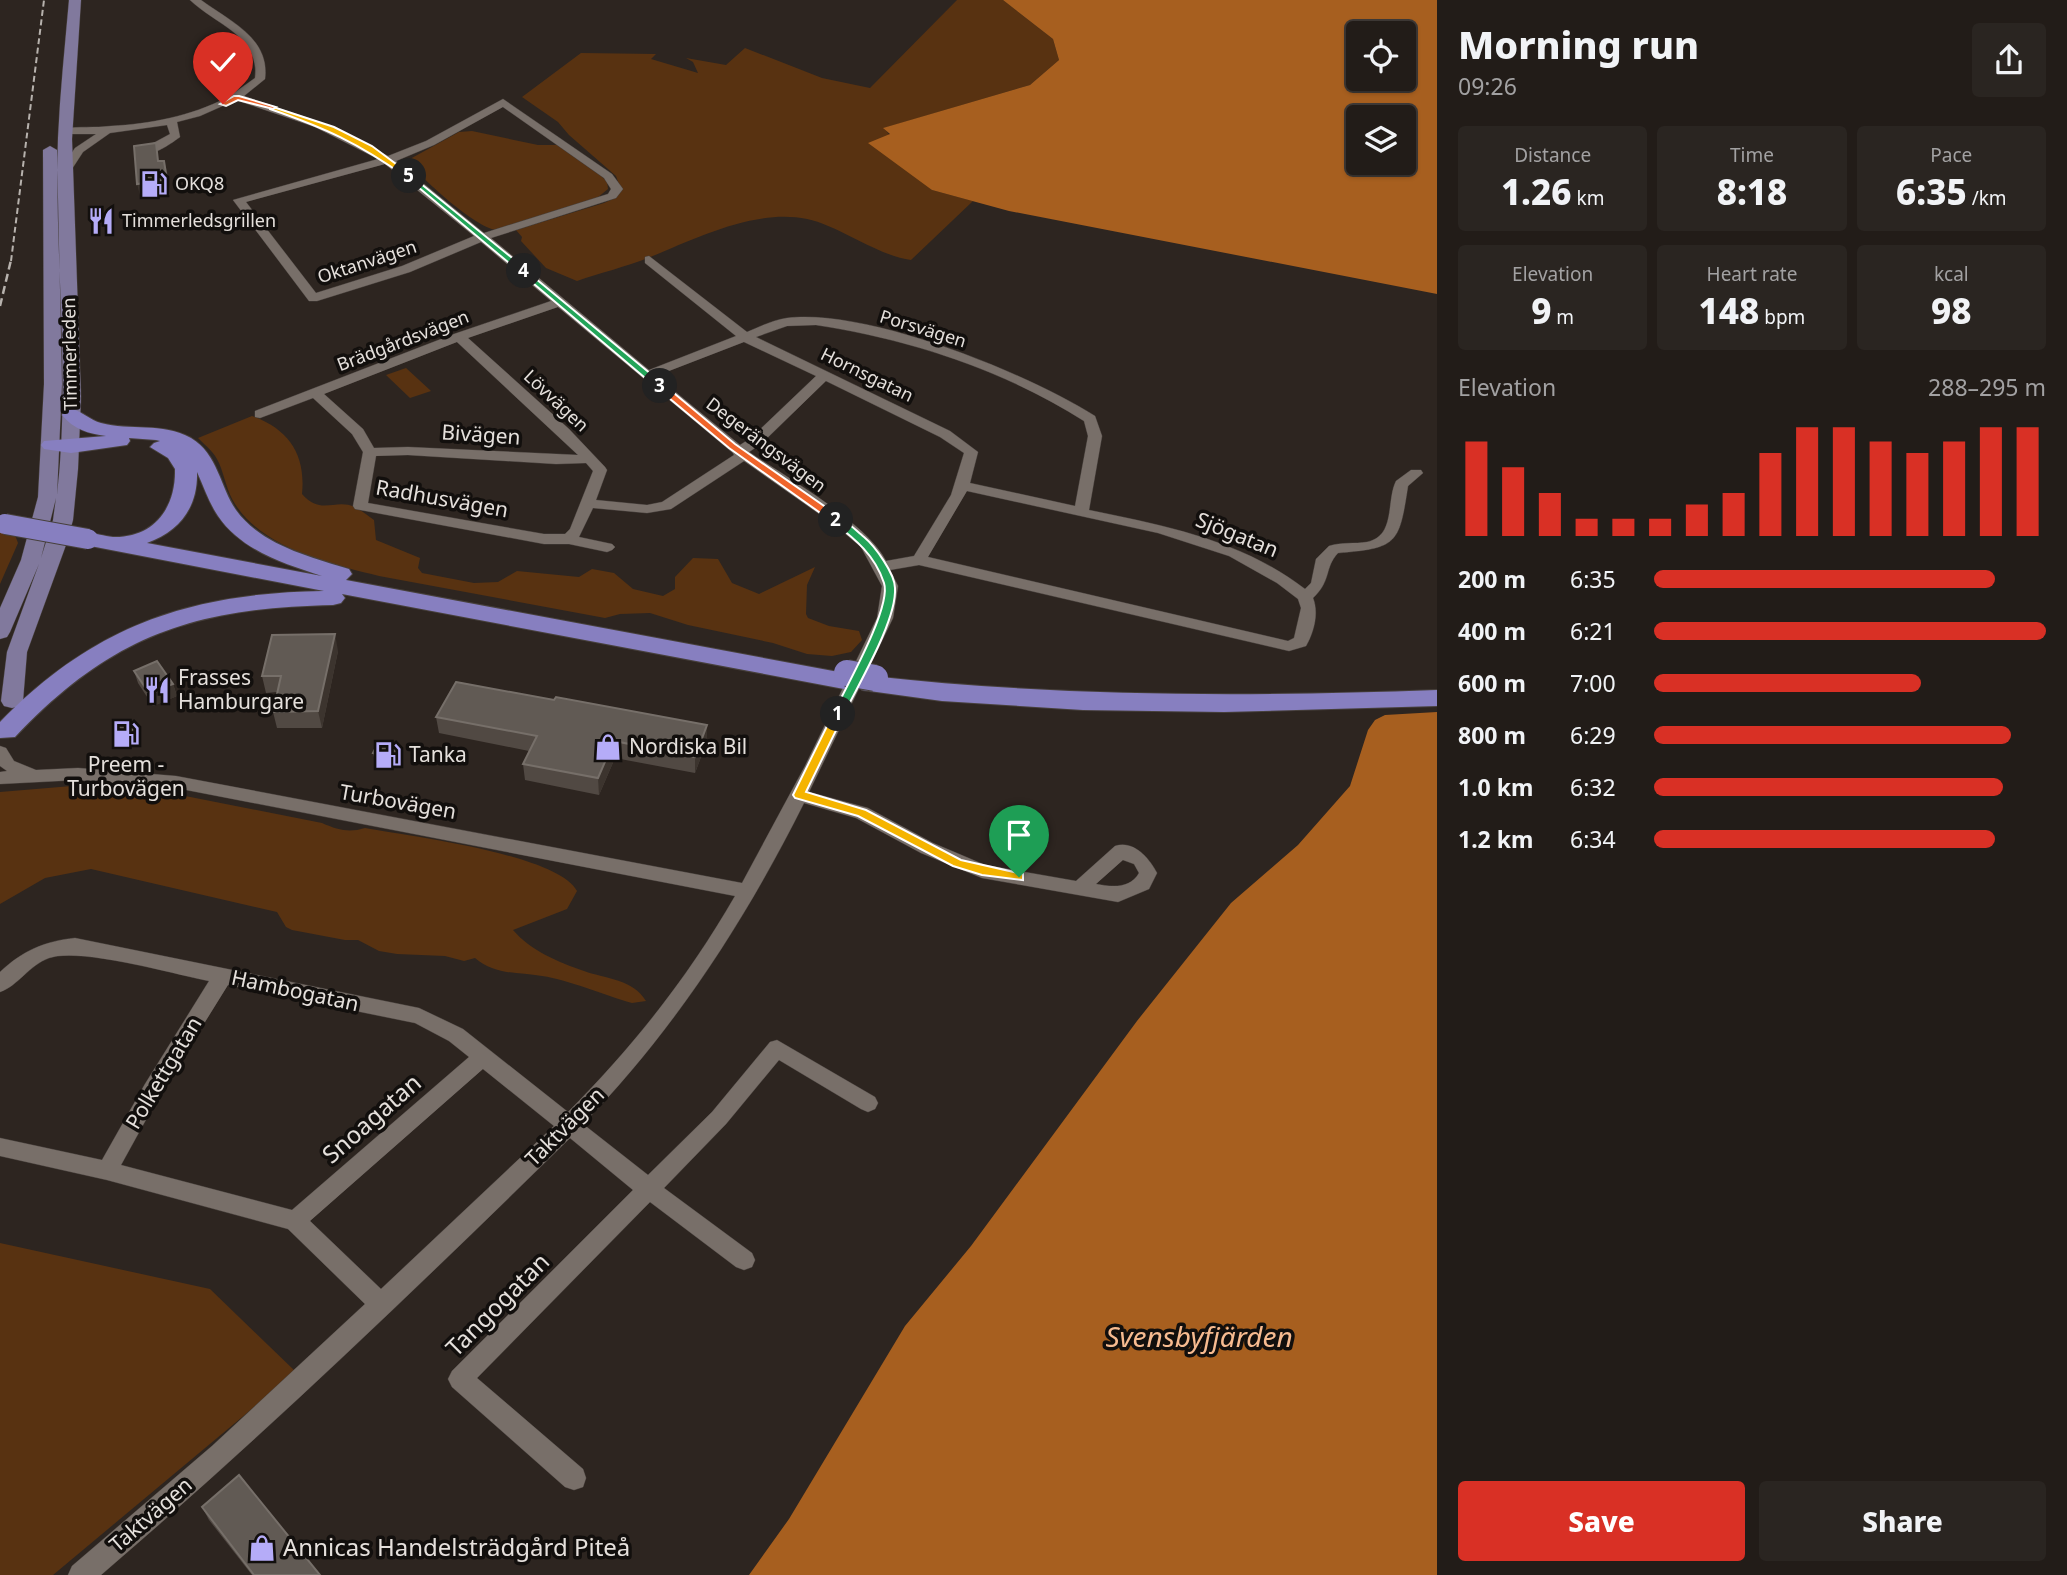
<!DOCTYPE html>
<meta charset="utf-8">
<style>
:root{--surface:#221c18;--page:#2a2521;--text:#f1f3f6;--muted:#a2a1a2;--line:#3f3a37;--accent:#d93025}
body{margin:0;font-family:"Noto Sans",sans-serif;background:var(--page);color:var(--text);height:100vh;display:flex;flex-direction:column;font-size:26px;white-space:nowrap}
*{box-sizing:border-box;margin:0}
p{font-size:23px;color:var(--muted)}
.icon{flex:none;width:38px;height:38px;fill:none;stroke:currentColor;stroke-width:2;stroke-linecap:round;stroke-linejoin:round}
.map{position:relative;flex:1;overflow:hidden}
.side{display:flex;flex-direction:column;background:var(--surface);width:630px}
.side>*{flex:none}
.buttons{position:absolute;left:1346px;top:21px;display:grid;gap:14px}
.buttons a{display:grid;place-items:center;width:70px;height:70px;border-radius:7px;background:var(--surface);box-shadow:0 2px 5px #0004,0 0 0 2px var(--line);font-size:35px}
.pin{position:absolute;display:grid;place-items:center;width:60px;height:60px;color:#fff;margin:-72px -30px;border-radius:50% 50% 50% 0;rotate:-45deg;box-shadow:0 0 7px #0007}
.pin .icon{rotate:45deg}
.km{position:absolute;width:35px;height:35px;margin:-18px;border-radius:50%;background:#222;color:#fff;font-size:19px;line-height:35px;text-align:center}
.round{display:grid;place-items:center;flex:none;width:74px;height:74px;border-radius:7px;background:var(--page)}
.overview{display:flex;align-items:center;justify-content:space-between;height:119px;padding:0 21px}
h1{font-size:38px;font-weight:800;line-height:52px}
.stats{display:grid;grid-template-columns:repeat(3,1fr);gap:10px;height:119px;padding:7px 21px}
.stats div{display:grid;align-content:center;border-radius:7px;background:var(--page);text-align:center}
.stats b{font-size:35px;font-weight:800}
.stats small{font-size:19px;font-weight:400}
.stats p{font-size:19px}
.chart{height:196px;padding:14px 21px}
.chart p{display:flex;justify-content:space-between}
.chart svg{width:100%;height:126px;margin-top:7px;stroke:var(--accent);stroke-width:6}
.action{display:flex;gap:14px;margin-top:auto;padding:14px 21px}
.action a{flex:1;height:80px;border-radius:7px;background:var(--accent);color:#fff;font-size:28px;font-weight:800;line-height:80px;text-align:center}
.action a+a{background:var(--page);color:var(--text)}
ul{padding:0 21px;list-style:none;font-size:23px}
li{display:grid;grid-template-columns:112px 84px 1fr;align-items:center;height:52px}
li i{height:18px;border-radius:9px;background:var(--accent)}
main{display:flex;flex:1;min-height:0}
.map>svg:first-child{display:block}
.green{fill:#583211}
.water{fill:#a75f1f;fill-rule:evenodd}
.lines{fill:none;stroke-linecap:round;stroke-linejoin:round}
.minor-casing{stroke:#47403c;stroke-width:1}
.major-casing{stroke:#47403c;stroke-width:1}
.highway-casing{stroke:#47403c;stroke-width:2}
.minor{fill:#786f69;fill-rule:evenodd}
.major{fill:#81799d;fill-rule:evenodd}
.highway{fill:#877fc0;fill-rule:evenodd}
.rail-far1{stroke:#b7b2ad;stroke-width:2;stroke-dasharray:6 3.5;stroke-linecap:butt}
.rail{stroke:#b7b2ad;stroke-width:2.5;stroke-dasharray:8 4.5;stroke-linecap:butt}
.highway-bridge-far1-casing{stroke:#47403c;stroke-width:22;stroke-linecap:butt}
.highway-bridge-casing{stroke:#47403c;stroke-width:28;stroke-linecap:butt}
.highway-bridge-far1{stroke:#877fc0;stroke-width:20}
.highway-bridge{stroke:#877fc0;stroke-width:26}
.wall{fill:#514943}
.shaded-wall{fill:#3c342e}
.building{fill:#615a54;stroke:#766f69;stroke-width:2}
.split-1{fill:#f5b400;stroke:#fff;stroke-width:2}
.split-2{fill:#22a559;stroke:#fff;stroke-width:2}
.split-3{fill:#f0652b;stroke:#fff;stroke-width:2}
.split-4{fill:#22a559;stroke:#fff;stroke-width:2}
.split-5{fill:#22a559;stroke:#fff;stroke-width:2}
.split-6{fill:#f5b400;stroke:#fff;stroke-width:2}
.split-7{fill:#f0652b;stroke:#fff;stroke-width:2}
.labels{text-anchor:middle;stroke-width:7;stroke-linejoin:round;paint-order:stroke}
.far-poi-label{font-size:18px;fill:#e5e0dc;stroke:#120f0d;text-anchor:start}
.far-street-label{font-size:18px;fill:#e5e0dc;stroke:#120f0d}
.street-label{font-size:21px;fill:#e5e0dc;stroke:#120f0d}
.poi-label{font-size:21px;fill:#e5e0dc;stroke:#120f0d;text-anchor:start}
.near-street-label{font-size:24px;fill:#e5e0dc;stroke:#120f0d}
.near-poi-label{font-size:24px;fill:#e5e0dc;stroke:#120f0d;text-anchor:start}
.near-water-label{font-size:28px;font-style:italic;fill:#f7bb90;stroke:#120f0d}
</style>
<main>
<div class="map">
<svg width="1437" height="1575" viewBox="0 0 1437 1575">
<rect width="100%" height="100%" fill="#2d2520"/>
<!-- green -->
<g class="green">
<path d="M957,0H1003L1053,39L1059,60L1030,85L884,128L932,190L973,201L911,260C878,256 840,226 807,219C756,208 694,239 648,258C625,267 600,273 577,281L546,268L521,241L522,237L516,230L604,203L615,198L621,190L616,176L569,135L558,122L522,97L581,53L656,54L651,59L698,73L693,62L686,58L726,65L745,48L822,78L870,88Z"/>
<path d="M472,131L538,145H557L601,176L607,181L608,189L597,198L496,230C475,227 424,181 410,163V159L459,132Z"/>
<polygon points="406,368 431,391 410,398 386,375"/>
<path d="M252,416C289,429 306,455 302,494C321,516 335,498 355,507C361,510 368,516 374,520L376,540L420,558L418,568L422,573L474,583L498,582L517,571L579,577L592,569L614,573L633,589L663,596L675,589V577L693,558L718,559L732,583L759,594L815,567L807,585L806,614L808,618L829,626L859,631L862,640L851,652L832,656L807,654L773,643L688,625L650,613L620,614L605,618L379,576C331,564 264,549 235,504C227,492 225,477 219,463C215,453 206,446 198,438Z"/>
<polygon points="0,530 15,535 18,543 0,584"/>
<path d="M84,785C108,786 141,793 160,791L322,823C338,830 349,833 365,828C409,836 557,854 577,891L567,909L513,930C531,951 558,962 584,971C606,979 633,979 646,1001L632,1003C604,995 569,980 542,976C517,972 495,975 475,958L464,961L445,956L397,954L379,951L358,940H345L292,930L286,927L277,912L91,869L45,878L0,904V792Z"/>
<polygon points="0,1243 210,1289 296,1372 53,1575 0,1575"/>
</g>
<!-- water -->
<g class="water">
<path d="M1003,0H1437V294L1009,211L932,190L868,143L890,134L883,128L1030,85L1059,60L1053,39ZM1358,33H1404V79H1358ZM1358,117H1404V163H1358Z"/>
<polygon points="1437,712 1437,1575 749,1575 789,1519 905,1326 971,1246 1137,1021 1231,903 1298,845 1350,786 1368,730 1375,720 1385,715"/>
</g>
<g class="lines">
<defs>
<path id="minor" d="M190,0H201C231,22 270,38 265,79L244,96L322,123L388,156L426,141L503,99L612,174L623,189L616,198L491,238L649,370L736,336L645,263V257L649,256L747,332C759,327 773,320 787,318C867,308 1027,373 1095,416L1102,436L1089,510C1166,526 1241,540 1305,589L1311,583L1316,559L1329,546C1341,542 1355,544 1367,542C1396,536 1386,501 1396,481L1411,470H1421L1423,473L1408,486C1399,544 1398,548 1338,553C1324,568 1332,580 1313,598C1319,613 1314,632 1306,646L1289,651L919,565L890,570L898,586L893,618L809,792L868,808L933,843L985,865L1076,881L1115,846C1134,840 1149,858 1157,873L1149,889L1118,902L982,878L921,853L856,818L804,803C745,921 675,1029 583,1124L648,1175L712,1112L770,1042L777,1040L875,1097L878,1103L875,1109L868,1112L861,1109L779,1060L726,1124L664,1188L752,1253L755,1260L752,1267L744,1270L736,1267L650,1202L477,1378L583,1469L586,1478L583,1487L574,1490L565,1487L452,1387L448,1379L452,1371L633,1190L570,1138C417,1288 263,1436 101,1575H68L72,1566L212,1446L365,1304L288,1229L107,1180L0,1156V1138L102,1160L145,1084L209,981C174,974 79,947 49,958C29,965 18,986 0,992V972C22,951 45,941 75,938L419,1008L463,1029L568,1112C633,1047 689,976 735,896L176,788L78,780L0,784V772L7,771L0,766V746L6,748L14,761L36,770L78,768L176,776L742,883L805,766L877,618L882,586L861,547L835,525L744,461L671,509L647,513L593,508L579,537L612,544L615,547L612,550L607,552L569,544H544L355,509L353,506L363,452L352,434L313,398L260,418L255,417V411L454,334L551,301L481,242L410,272L317,301H309L233,200L378,159L315,127L236,100L200,116L177,122L180,137C169,145 148,160 137,152L170,134L167,125L110,133L83,152L70,172H62L60,170L75,148L96,134H66L62,133V129C78,126 95,128 111,126C150,124 191,116 226,98L225,93H234L255,78C260,36 216,25 190,0ZM503,107L604,178L611,189L608,194L484,233L396,161L434,145ZM385,164L474,236L402,266L316,293L246,202ZM558,307L733,453L734,455L662,502L647,505L596,500L607,470L605,467L569,429L468,338ZM816,325C909,339 1004,370 1084,421L1088,436L1075,506L970,483L978,452L950,431L756,337L787,326ZM457,342L578,455L408,447L374,448L363,429L324,394ZM744,342L816,376L751,438L740,445L656,376ZM826,381L940,437L964,453L951,495L914,556L886,561C867,523 786,477 749,452L761,444ZM408,455L556,464L586,463L593,471L570,529L565,534H544L368,503L376,456ZM967,491L1158,533L1229,556L1277,583L1298,599L1301,608L1294,638L1288,641L928,557ZM1123,860L1134,864L1139,873C1130,889 1112,887 1096,884ZM228,985L415,1023L449,1041L469,1057L292,1210L121,1165L159,1096ZM483,1069L554,1126L381,1289L310,1221Z"/>
<path id="major" d="M69,0H81L72,139L81,397L78,469L73,520L66,545L27,652L23,701L20,706L12,708L4,706L1,701L7,652L39,564L10,632L7,637L0,639V608L21,560L38,497L44,384L43,150L50,146L57,150L62,384L57,495C71,376 54,257 58,138C60,92 65,46 69,0ZM56,498L53,520L41,558Z"/>
<g id="highway">
<path d="M72,409C83,412 90,420 101,423C130,431 162,422 191,438C218,454 220,487 236,510C261,545 311,557 349,569L352,574L346,580L844,673L853,675L856,681L853,687L844,689L342,594L345,598L341,603L333,605C194,608 112,635 15,737L0,738V722C94,625 191,593 324,591L80,544L77,539L80,534C92,531 101,536 113,537C154,538 176,508 175,469L168,458L150,447L154,443L160,441L156,440L129,438L130,441L127,445L71,453L44,449L41,445L44,441L106,436C89,434 73,429 62,415L65,411ZM197,472C204,487 209,503 218,516C241,550 284,564 322,576L147,543C180,531 198,507 197,472Z"/>
<path d="M871,676C1060,697 1247,697 1437,690V706L1224,712L1083,710L942,701L862,690L859,684L862,678Z"/>
</g>
</defs>
<!-- minor casing -->
<use href="#minor" class="minor-casing"/>
<!-- major casing -->
<use href="#major" class="major-casing"/>
<!-- highway casing -->
<use href="#highway" class="highway-casing"/>
<!-- minor -->
<use href="#minor" class="minor"/>
<!-- major -->
<use href="#major" class="major"/>
<!-- highway -->
<use href="#highway" class="highway"/>
<!-- rail-far1 -->
<polyline class="rail-far1" points="11,261 44,0"/>
<!-- rail -->
<polyline class="rail" points="0,306 11,260"/>
<defs>
<polyline id="highway-bridge-far1" points="5,524 88,539"/>
<polyline id="highway-bridge" points="847,673 875,678"/>
</defs>
<!-- highway-bridge-far1 casing -->
<use href="#highway-bridge-far1" class="highway-bridge-far1-casing"/>
<!-- highway-bridge casing -->
<use href="#highway-bridge" class="highway-bridge-casing"/>
<!-- highway-bridge-far1 -->
<use href="#highway-bridge-far1" class="highway-bridge-far1"/>
<!-- highway-bridge -->
<use href="#highway-bridge" class="highway-bridge"/>
</g>
<!-- wall -->
<g class="wall">
<polygon points="338,651 322,728 277,728 273,712 277,692 266,693 262,676"/>
<polygon points="134,671 173,684 177,696 153,706 138,683"/>
<polygon points="554,700 707,725 707,741 695,773 615,758 599,795 525,780 523,764 529,751 439,733 436,717"/>
<polygon points="136,731 129,740 116,737 114,733"/>
<polygon points="401,749 402,753 397,762 374,757 373,753"/>
<polygon points="202,1507 320,1575 252,1575 209,1520"/>
</g>
<!-- shaded-wall -->
<g class="shaded-wall">
<polygon points="164,161 168,175 170,195 141,199 137,184"/>
<polygon points="335,634 338,651 322,728 318,711"/>
<polygon points="173,684 177,696 153,706 149,693"/>
<polygon points="707,725 707,741 695,773 695,757"/>
<polygon points="135,726 136,731 129,740 127,736"/>
<polygon points="614,741 615,758 599,795 598,778"/>
<polygon points="401,749 402,753 397,762 396,758"/>
</g>
<!-- building -->
<g class="building">
<polygon points="156,143 158,161 164,161 167,180 137,184 134,146"/>
<polygon points="335,634 318,711 273,712 281,676 262,676 272,635"/>
<polygon points="157,661 173,684 149,693 134,671"/>
<polygon points="456,682 554,700 556,697 707,725 695,757 614,741 598,778 523,764 537,736 436,717"/>
<polygon points="122,723 135,726 127,736 114,733"/>
<polygon points="377,745 401,749 396,758 373,753"/>
<polygon points="239,1475 320,1575 254,1575 202,1507"/>
</g>
<!-- split-1 -->
<polygon class="split-1" points="838,710 844,714 806,792 866,810 961,860 1023,874 1023,880 982,875 953,866 858,816 795,798 793,795 833,714"/>
<!-- split-2 -->
<path class="split-2" d="M833,517C844,517 855,530 864,537C875,546 895,574 895,588C897,620 859,683 844,714L838,718L833,714C845,689 892,607 884,583C875,555 855,539 833,522Z"/>
<!-- split-3 -->
<polygon class="split-3" points="657,384 663,384 735,444 840,517 840,522 833,522 729,448 657,388"/>
<!-- split-4 -->
<polygon class="split-4" points="524,269 663,384 663,388 657,388 521,273"/>
<!-- split-5 -->
<polygon class="split-5" points="409,174 527,270 527,273 521,273 406,177"/>
<!-- split-6 -->
<path class="split-6" d="M270,106L334,127L372,146L412,176L406,177C358,143 325,128 270,109Z"/>
<!-- split-7 -->
<polygon class="split-7" points="234,96 239,96 276,107 273,109 238,100 226,106 220,104"/>
<!-- icons -->
<defs>
<symbol id="fuel-bare" viewBox="-9 -9 18 18"><path d="M-5.5-6h7V0h2V4h1.3V-2.5L3-4.5l.8-.8L6-3V5H2.5V1h-1V6h-7ZM-4.2-4.7v3.2H.2V-4.7Z" fill="#b5acf8" stroke="#120f0d" stroke-width="2.5" paint-order="stroke"/></symbol>
<symbol id="restaurant-bare" viewBox="-9 -9 18 18"><path d="M-5-6h1v4h1v-4h1v4h1v-4h1v5L-1.5 .5V6h-2V.5L-5-1ZM5-6V6H3V1.5H1.5Q1.5-4 5-6Z" fill="#b5acf8" stroke="#120f0d" stroke-width="2.5" paint-order="stroke"/></symbol>
<symbol id="shop-bare" viewBox="-9 -9 18 18"><path d="M-5-2.5h2.3a2.7 3.5 0 0 1 5.4 0H5L5.5 6h-11ZM-1.5-2.5h3a1.5 2.3 0 0 0-3 0Z" fill="#b5acf8" stroke="#120f0d" stroke-width="2.5" paint-order="stroke"/></symbol>
</defs>
<g fill-rule="evenodd">
<use href="#fuel-bare" x="135" y="165" width="38" height="38"/>
<use href="#restaurant-bare" x="82" y="202" width="38" height="38"/>
<use href="#restaurant-bare" x="138" y="671" width="38" height="38"/>
<use href="#fuel-bare" x="107" y="715" width="38" height="38"/>
<use href="#shop-bare" x="589" y="728" width="38" height="38"/>
<use href="#fuel-bare" x="369" y="736" width="38" height="38"/>
<use href="#shop-bare" x="243" y="1529" width="38" height="38"/>
</g>
<g class="labels">
<!-- far-poi labels -->
<g class="far-poi-label">
<text x="175" y="190">OKQ8</text>
<text x="122" y="227">Timmerledsgrillen</text>
</g>
<!-- far-street labels -->
<g class="far-street-label">
<text transform="translate(367 262) rotate(-18)" y="6">Oktanvägen</text>
<text transform="translate(923 329) rotate(17)" y="6">Porsvägen</text>
<text transform="translate(403 341) rotate(-21)" y="6">Brädgårdsvägen</text>
<text transform="translate(70 354) rotate(-91)" y="6">Timmerleden</text>
<text transform="translate(867 375) rotate(26)" y="6">Hornsgatan</text>
<text transform="translate(556 401) rotate(43)" y="6">Lövvägen</text>
<text transform="translate(766 445) rotate(37)" y="6">Degerängsvägen</text>
</g>
<!-- street labels -->
<g class="street-label">
<text transform="translate(481 435) rotate(4)" y="7">Bivägen</text>
<text transform="translate(442 499) rotate(10)" y="7">Radhusvägen</text>
<text transform="translate(1237 535) rotate(22)" y="7">Sjögatan</text>
<text transform="translate(398 802) rotate(10)" y="7">Turbovägen</text>
<text transform="translate(295 991) rotate(12)" y="7">Hambogatan</text>
<text transform="translate(164 1073) rotate(-59)" y="7">Polkettgatan</text>
<text transform="translate(565 1127) rotate(-45)" y="7">Taktvägen</text>
<text transform="translate(151 1515) rotate(-41)" y="7">Taktvägen</text>
</g>
<!-- poi labels -->
<g class="poi-label">
<text x="178" y="685">Frasses<tspan x="178" dy="24">Hamburgare</tspan></text>
<text x="629" y="754">Nordiska Bil</text>
<text x="409" y="762">Tanka</text>
<text x="126" y="772" text-anchor="middle">Preem -<tspan x="126" dy="24">Turbovägen</tspan></text>
</g>
<!-- near-street labels -->
<g class="near-street-label">
<text transform="translate(372 1119) rotate(-41)" y="8">Snoagatan</text>
<text transform="translate(498 1305) rotate(-45)" y="8">Tangogatan</text>
</g>
<!-- near-poi labels -->
<g class="near-poi-label">
<text x="283" y="1556">Annicas Handelsträdgård Piteå</text>
</g>
<!-- near-water labels -->
<g class="near-water-label">
<text x="1199" y="1347">Svensbyfjärden</text>
</g>
</g>
</svg>
<div class="buttons">
<a><svg class="icon" aria-label="locate" viewBox="0 0 24 24"><circle cx="12" cy="12" r="6"/><path d="M12 2v4M12 18v4M2 12h4M18 12h4"/></svg></a>
<a><svg class="icon" aria-label="layers" viewBox="0 0 24 24"><path d="M12 4l9 5-9 5-9-5zM3 14l9 5 9-5"/></svg></a>
</div>
<div class="pin" style="left:1019px;top:877px;background:#1e9e55"><svg class="icon" aria-label="arrive" viewBox="0 0 24 24"><path d="M6 21V4h12l-3 4 3 4H6"/></svg></div>
<div class="pin" style="left:223px;top:104px;background:#d93025"><svg class="icon" aria-label="check" viewBox="0 0 24 24"><path d="M5 12l5 5 9-10"/></svg></div>
<b class="km" style="left:838px;top:714px">1</b>
<b class="km" style="left:836px;top:520px">2</b>
<b class="km" style="left:660px;top:386px">3</b>
<b class="km" style="left:524px;top:271px">4</b>
<b class="km" style="left:409px;top:176px">5</b>
</div>
<section class="side">
<div class="overview"><div><h1>Morning run</h1><p>09:26</p></div><a class="round"><svg class="icon" aria-label="share" viewBox="0 0 24 24"><path d="M12 15V3M7 8l5-5 5 5M5 13v7h14v-7"/></svg></a></div>
<div class="stats">
<div><p>Distance</p><b>1.26<small> km</small></b></div>
<div><p>Time</p><b>8:18</b></div>
<div><p>Pace</p><b>6:35<small> /km</small></b></div>
</div>
<div class="stats">
<div><p>Elevation</p><b>9<small> m</small></b></div>
<div><p>Heart rate</p><b>148<small> bpm</small></b></div>
<div><p>kcal</p><b>98</b></div>
</div>
<div class="chart"><p><span>Elevation</span>288–295 m</p>
<svg viewBox="0 0 160 44" preserveAspectRatio="none"><path d="M5 44V11M15 44V20M25 44V29M35 44V38M45 44V38M55 44V38M65 44V33M75 44V29M85 44V15M95 44V6M105 44V6M115 44V11M125 44V15M135 44V11M145 44V6M155 44V6"/></svg>
</div>
<ul>
<li><b>200 m</b>6:35<i style="width:87%"></i></li>
<li><b>400 m</b>6:21<i style="width:100%"></i></li>
<li><b>600 m</b>7:00<i style="width:68%"></i></li>
<li><b>800 m</b>6:29<i style="width:91%"></i></li>
<li><b>1.0 km</b>6:32<i style="width:89%"></i></li>
<li><b>1.2 km</b>6:34<i style="width:87%"></i></li>
</ul>
<div class="action"><a>Save</a><a>Share</a></div>
</section>
</main>
